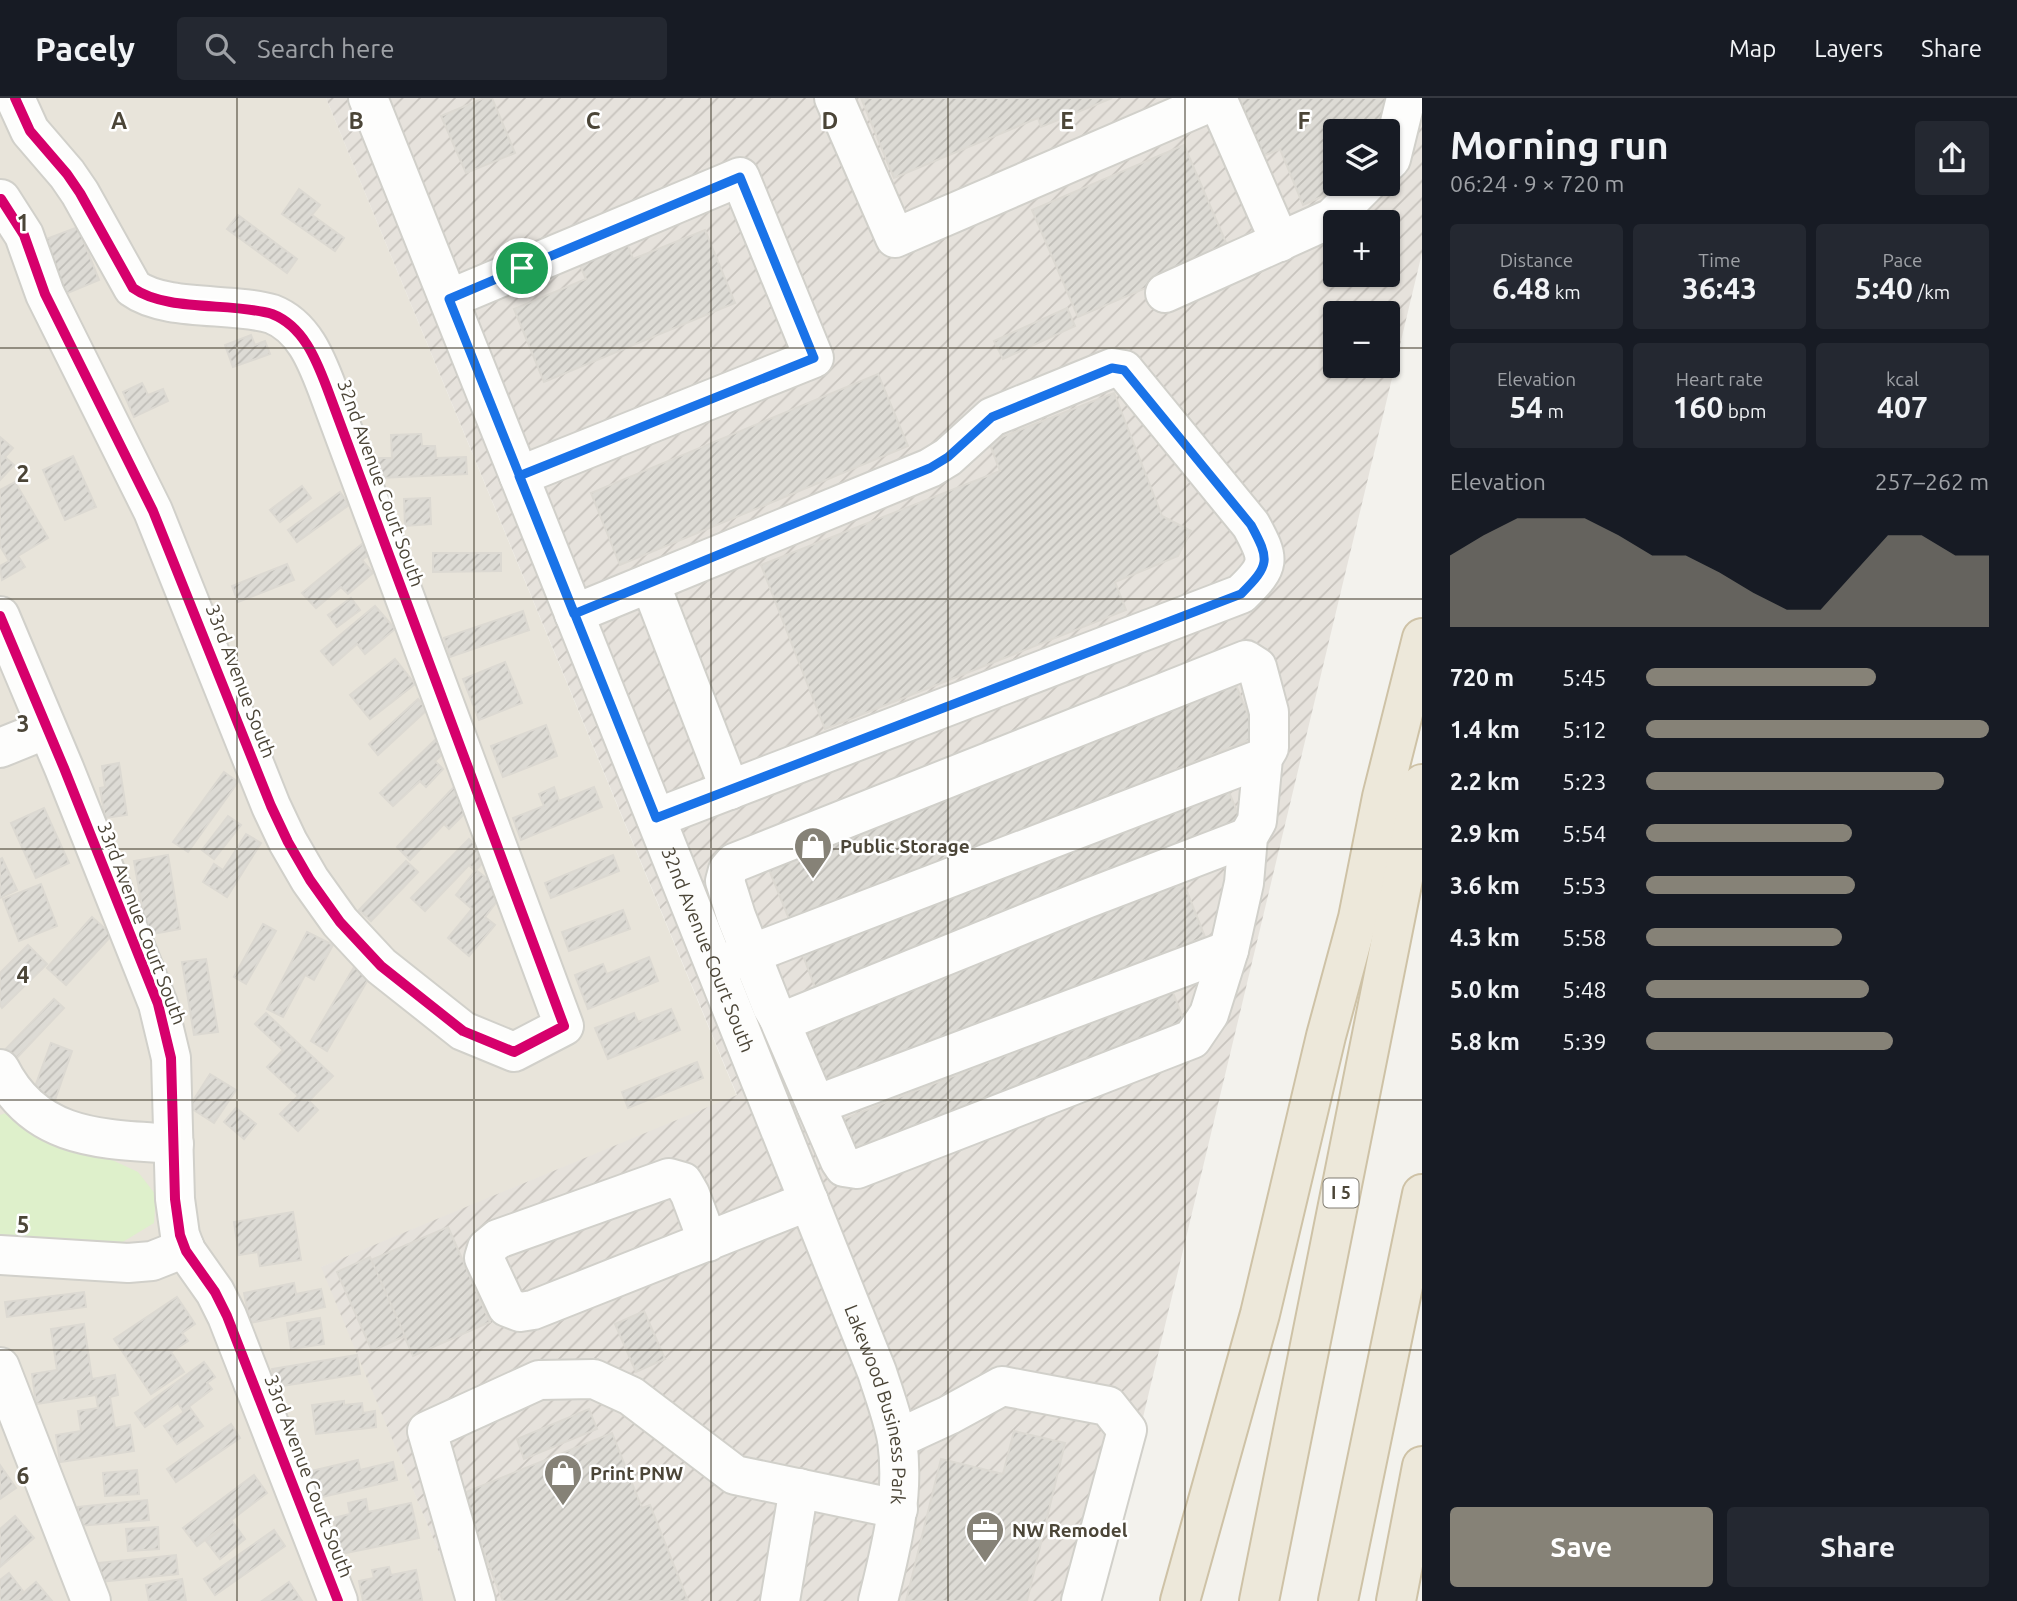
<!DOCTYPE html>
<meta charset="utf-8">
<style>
:root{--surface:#171b24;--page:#242831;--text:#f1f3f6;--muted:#9ea1a6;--line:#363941;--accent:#868277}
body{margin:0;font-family:Ubuntu,sans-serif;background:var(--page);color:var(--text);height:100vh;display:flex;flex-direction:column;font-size:26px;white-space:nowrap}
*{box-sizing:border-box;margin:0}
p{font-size:23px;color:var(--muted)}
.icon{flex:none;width:38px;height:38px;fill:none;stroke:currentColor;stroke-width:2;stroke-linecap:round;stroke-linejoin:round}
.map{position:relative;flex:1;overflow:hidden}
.side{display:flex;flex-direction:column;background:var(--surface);width:595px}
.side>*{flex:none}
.controls{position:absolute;left:1323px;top:21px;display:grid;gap:14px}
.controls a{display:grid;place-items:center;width:77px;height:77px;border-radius:7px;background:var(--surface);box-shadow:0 2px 5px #0004;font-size:35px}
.pin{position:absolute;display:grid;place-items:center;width:60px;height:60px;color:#fff;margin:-30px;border:4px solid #fff;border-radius:50%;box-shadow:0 2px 7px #0007}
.round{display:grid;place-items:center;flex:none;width:74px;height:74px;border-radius:7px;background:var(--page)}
.headline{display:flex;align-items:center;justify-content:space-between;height:119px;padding:0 28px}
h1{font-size:38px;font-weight:700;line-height:52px}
.metrics{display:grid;grid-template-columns:repeat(3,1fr);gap:10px;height:119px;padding:7px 28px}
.metrics div{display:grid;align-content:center;border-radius:7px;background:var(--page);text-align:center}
.metrics b{font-size:30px;font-weight:700}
.metrics small{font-size:19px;font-weight:400}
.metrics p{font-size:19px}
.chart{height:196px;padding:14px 28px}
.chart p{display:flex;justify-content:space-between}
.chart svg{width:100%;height:126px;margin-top:7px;fill:var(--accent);opacity:.7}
.button{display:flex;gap:14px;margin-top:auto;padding:14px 28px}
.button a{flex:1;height:80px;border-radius:7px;background:var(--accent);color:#fff;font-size:28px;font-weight:700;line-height:80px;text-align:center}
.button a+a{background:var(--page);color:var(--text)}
ul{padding:0 28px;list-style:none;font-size:23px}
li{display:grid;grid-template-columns:112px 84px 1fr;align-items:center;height:52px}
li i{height:18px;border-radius:9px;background:var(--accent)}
header{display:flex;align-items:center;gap:42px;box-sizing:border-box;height:98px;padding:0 35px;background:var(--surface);border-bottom:2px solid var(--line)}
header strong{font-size:33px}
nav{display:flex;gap:38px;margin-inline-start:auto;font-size:24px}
.search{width:490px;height:63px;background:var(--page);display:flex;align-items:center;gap:18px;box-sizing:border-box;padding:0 24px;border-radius:7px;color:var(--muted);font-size:26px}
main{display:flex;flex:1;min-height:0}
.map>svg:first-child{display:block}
.residential{fill:#e8e4da}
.industrial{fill:url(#industrial-furrows);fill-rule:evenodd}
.park{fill:#def0cb}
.building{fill:url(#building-hatch);stroke:#dcd9d2;stroke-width:2}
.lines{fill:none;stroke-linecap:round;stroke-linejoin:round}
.minor-casing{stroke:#d1d0ca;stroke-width:42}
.highway-casing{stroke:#cec2a6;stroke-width:42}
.minor{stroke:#fdfdfc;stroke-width:38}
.highway{stroke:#ede8da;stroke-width:38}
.cycleway-casing{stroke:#fff;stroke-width:15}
.cycleway{stroke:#d6006c;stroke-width:10}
.route-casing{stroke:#fff;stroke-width:14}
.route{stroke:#1a73e8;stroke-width:9}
.grid{fill:none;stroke:#4b4537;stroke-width:2;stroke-opacity:0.55}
.labels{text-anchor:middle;stroke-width:5;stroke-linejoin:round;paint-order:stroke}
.shield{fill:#fff;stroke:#817d73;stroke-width:2}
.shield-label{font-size:18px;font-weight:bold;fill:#4b4537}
.street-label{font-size:19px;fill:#4b4537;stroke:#fff}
.poi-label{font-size:19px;font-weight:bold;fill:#4b4537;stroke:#fff;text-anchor:start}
.grid-label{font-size:23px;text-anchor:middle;font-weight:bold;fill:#4b4537;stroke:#fff;stroke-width:5;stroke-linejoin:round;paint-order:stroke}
</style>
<header>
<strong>Pacely</strong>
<div class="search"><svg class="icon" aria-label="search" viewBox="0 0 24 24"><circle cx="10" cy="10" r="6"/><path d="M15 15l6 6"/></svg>Search here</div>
<nav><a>Map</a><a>Layers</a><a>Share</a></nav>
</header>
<main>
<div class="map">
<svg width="1422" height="1503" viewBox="0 0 1422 1503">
<defs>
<pattern id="industrial-furrows" width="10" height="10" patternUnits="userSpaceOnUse" patternTransform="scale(1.75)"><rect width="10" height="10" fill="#e6e2dc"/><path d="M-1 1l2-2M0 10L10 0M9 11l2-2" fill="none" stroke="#c7c3bd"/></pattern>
<pattern id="building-hatch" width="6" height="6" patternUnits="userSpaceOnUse" patternTransform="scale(1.75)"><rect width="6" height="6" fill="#dddbd5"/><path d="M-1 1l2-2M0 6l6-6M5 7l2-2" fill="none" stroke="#bfbdb7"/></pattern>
</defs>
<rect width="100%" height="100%" fill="#f3f2ed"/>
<!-- residential -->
<polygon class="residential" points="34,0 326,0 737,998 322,1169 459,1503 0,1503 0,14"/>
<!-- industrial -->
<path class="industrial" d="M326,0H1422V155L1099,1503H459L321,1169L737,997ZM1335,33H1388V86H1335ZM1335,124H1388V177H1335ZM1335,215H1388V268H1335Z"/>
<!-- park -->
<polygon class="park" points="9,1014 138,1074 156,1097 154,1125 121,1145 84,1148 0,1142 0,1017"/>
<!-- building -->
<g class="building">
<polygon points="484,0 492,0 515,55 466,75 441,18"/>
<polygon points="861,0 1112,0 1041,29 1038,20 894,80"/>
<polygon points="1239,0 1391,0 1389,19 1354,33 1335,33 1335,86 1347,86 1346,88 1303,107 1280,51 1263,58"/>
<polygon points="1184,47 1230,154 1078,219 1032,112"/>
<polygon points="299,91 320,107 312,117 344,140 335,153 282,116"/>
<polygon points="238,117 297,161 287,175 227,131"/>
<polygon points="78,129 99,182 63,197 41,143"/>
<polygon points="705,132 735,205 544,284 514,211 586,181 579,165 627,145 633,161"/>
<polygon points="1067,210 1075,228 1003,261 994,243"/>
<polygon points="251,237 255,247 265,243 270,256 233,269 225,247"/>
<polygon points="878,276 908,348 620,467 591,395"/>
<polygon points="142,285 148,297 163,291 168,303 134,319 123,294"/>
<polygon points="1114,295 1162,418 1191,433 1178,458 1115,484 1126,512 825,631 761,467 1000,373 989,344"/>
<polygon points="421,336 422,348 435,348 436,360 466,359 467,376 379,380 378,360 392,360 391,337"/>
<polygon points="0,339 13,350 5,359 14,367 0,382"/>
<polygon points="73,358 96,409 65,422 43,372"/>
<polygon points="15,384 48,440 18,458 25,469 2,482 0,468 9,463 0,448 0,392"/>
<polygon points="302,388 311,400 280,424 270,412"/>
<polygon points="340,394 349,407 297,444 288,432"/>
<polygon points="430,400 431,426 405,428 404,401"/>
<polygon points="362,446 370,456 362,462 373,475 348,496 341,489 316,510 302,495"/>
<polygon points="433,455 501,455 501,473 433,474"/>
<polygon points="287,466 294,482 238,504 232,488"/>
<polygon points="351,500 360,512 337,529 328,517"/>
<polygon points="375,508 395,531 365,556 357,546 333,567 321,553"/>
<polygon points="523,513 529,532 450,559 444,540"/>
<polygon points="395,561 415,586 370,621 350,597"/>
<polygon points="505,564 522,605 479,622 463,581"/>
<polygon points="1234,582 1257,639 791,826 768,769"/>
<polygon points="418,601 427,612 378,657 369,646"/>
<polygon points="546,627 557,658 503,679 491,648"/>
<polygon points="435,642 446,653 435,663 443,671 426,689 420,683 393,708 380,695"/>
<polygon points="119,665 127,717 105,720 100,690 105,689 102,668"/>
<polygon points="224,674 238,684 188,754 173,744"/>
<polygon points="1226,687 1241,723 816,892 802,855"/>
<polygon points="455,688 468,712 449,731 444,726 410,762 397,749"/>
<polygon points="554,689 559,703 594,689 602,709 521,742 513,720 544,708 539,696"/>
<polygon points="44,710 69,765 36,780 11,725"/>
<polygon points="228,718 241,727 214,761 202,752"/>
<polygon points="246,736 261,745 227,799 203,784 214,766 223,772"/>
<polygon points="469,741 488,759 475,773 469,767 425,813 411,800"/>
<polygon points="168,757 180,831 147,837 134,763"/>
<polygon points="613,757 619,773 551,800 545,785"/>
<polygon points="2,760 17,792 0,800 0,761"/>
<polygon points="406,763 418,774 371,823 359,812"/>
<polygon points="476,772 504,794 485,819 495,827 469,858 448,840 472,811 456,797"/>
<polygon points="1182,781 1205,839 820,990 798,932"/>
<polygon points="41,786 57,828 19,843 3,801"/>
<polygon points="623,812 630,831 569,853 562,834"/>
<polygon points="92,819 112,837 66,887 47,870"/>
<polygon points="263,826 276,833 246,886 234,879"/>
<polygon points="307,834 333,847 314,882 305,877 283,919 267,911"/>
<polygon points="28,847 47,866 2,910 0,907 0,875"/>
<polygon points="649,859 658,883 588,911 575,877 603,866 607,876"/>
<polygon points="206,861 218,934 194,937 182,864"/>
<polygon points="354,869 370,878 327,953 311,943"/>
<polygon points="1172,892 1186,928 850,1060 836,1024"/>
<polygon points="54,901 64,910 10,967 0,957"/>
<polygon points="671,911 680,932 608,961 595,930 634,915 638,924"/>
<polygon points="266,915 333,978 309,1003 318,1012 298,1033 280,1016 298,998 267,969 283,952 255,926"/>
<polygon points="51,945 72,953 54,1005 32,997"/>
<polygon points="697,964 703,980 628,1010 622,994"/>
<polygon points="210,976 236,992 214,1025 189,1009"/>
<polygon points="236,1010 256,1026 244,1041 224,1024"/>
<polygon points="293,1114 301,1162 260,1168 258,1154 239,1157 234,1124"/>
<polygon points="448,1129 490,1224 413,1258 371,1162"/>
<polygon points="370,1159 405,1238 372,1253 337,1174"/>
<polygon points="294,1185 296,1196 321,1191 325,1209 250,1225 244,1195"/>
<polygon points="84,1194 86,1209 7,1219 5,1204"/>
<polygon points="177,1199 195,1226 182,1235 188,1243 171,1254 184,1274 151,1296 114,1241"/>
<polygon points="644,1213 665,1261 636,1274 615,1226"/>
<polygon points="320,1220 324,1246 291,1251 287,1225"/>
<polygon points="84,1226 92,1281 115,1277 118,1297 110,1299 115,1330 130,1327 134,1353 60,1364 56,1337 81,1333 78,1313 98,1310 96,1297 36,1306 32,1276 57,1272 51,1231"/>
<polygon points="357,1257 360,1276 275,1289 272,1271"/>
<polygon points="204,1264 215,1279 207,1285 212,1291 183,1313 178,1305 145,1329 135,1315"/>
<polygon points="344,1303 344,1307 362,1305 363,1315 375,1313 376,1329 316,1336 312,1307"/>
<polygon points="190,1310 203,1328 177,1346 164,1328"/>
<polygon points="589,1311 597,1331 524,1361 517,1341"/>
<polygon points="231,1326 240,1340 176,1384 167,1371"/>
<polygon points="1014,1333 1065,1345 1027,1503 906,1503 941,1361 1003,1376"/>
<polygon points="612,1335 642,1410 650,1407 688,1503 503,1503 461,1396"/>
<polygon points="358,1362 360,1372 393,1364 397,1382 313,1401 307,1374"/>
<polygon points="0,1367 16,1390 0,1401"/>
<polygon points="137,1372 139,1396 105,1398 103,1375"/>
<polygon points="254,1377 267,1395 197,1448 183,1430"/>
<polygon points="366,1401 368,1414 411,1405 419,1440 341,1456 333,1420 350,1416 348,1405"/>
<polygon points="147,1402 149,1422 79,1428 78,1409"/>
<polygon points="15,1418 34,1440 0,1469 0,1431"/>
<polygon points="232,1423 245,1441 220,1461 206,1443"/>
<polygon points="158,1429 159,1451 128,1453 126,1431"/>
<polygon points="274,1432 285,1448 215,1497 204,1481"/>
<polygon points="176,1457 178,1476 100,1484 99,1465"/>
<polygon points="389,1469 391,1477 416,1472 422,1502 363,1503 359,1483 374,1480 372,1472"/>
<polygon points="9,1475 23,1493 11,1503 0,1503 0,1482"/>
<polygon points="182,1481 186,1503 149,1503 146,1487"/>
<polygon points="36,1484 52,1503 14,1503"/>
<polygon points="289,1484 302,1503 262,1503"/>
</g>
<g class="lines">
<defs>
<g id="minor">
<path id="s1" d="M368,0L877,1274C884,1296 893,1320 897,1342C905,1397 891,1450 878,1503"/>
<polyline points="834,0 895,140 1218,1"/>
<polyline points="1217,0 1280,144"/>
<polyline points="1388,64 1391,61 1406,0"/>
<path d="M1,101L24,137L45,196L153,413L271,708L288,744L310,782L340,824L381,868L463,933L514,954L564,928L327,290C316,261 303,228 272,216C232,204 166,214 133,190L80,95L67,76L30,33L15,0"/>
<polyline points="1165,195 1332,120 1366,86"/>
<polyline points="449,201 740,79 814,260 519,378"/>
<polyline points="650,485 730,692"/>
<path d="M574,516L930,370L948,359L992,319L1112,270L1124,272L1251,427C1270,462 1271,467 1241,496L656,720"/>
<polyline points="0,518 64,670 158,906 171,960 175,1101 180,1137 186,1153 215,1194 227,1218 338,1503"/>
<polygon points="1246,562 1257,569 1269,614 1269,650 1263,660 1257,723 1248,739 1244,785 1229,852 1209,916 1192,941 857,1071 844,1069 840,1063 778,919 772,909 736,818 725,783 728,772 734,765"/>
<polyline points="0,650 47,631"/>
<polyline points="727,865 1263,660"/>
<polyline points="778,919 791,920 1086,801 1248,739"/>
<path d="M0,971C36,1043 104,1041 174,1046"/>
<polyline points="816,1007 1229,852"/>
<polyline points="708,1144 690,1096 683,1084 669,1080 498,1141 487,1150 484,1160 507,1209 520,1214 533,1212 809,1103"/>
<polyline points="0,1157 128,1165 152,1163 185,1150"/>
<polyline points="0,1269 91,1503"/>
<polyline points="897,1341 949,1317 1002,1288 1108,1308 1127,1332 1081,1503"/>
<polyline points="476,1503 427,1333 539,1282 594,1281 631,1298 735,1377 898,1411"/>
<polyline points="780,1503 799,1390"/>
</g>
<g id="highway">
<polyline points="1180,1503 1260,1216 1326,938 1358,820 1382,699 1422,540"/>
<polyline points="1259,1503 1422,686"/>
<polyline points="1338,1503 1422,1096"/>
<polyline points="1396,1503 1422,1368"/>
</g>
</defs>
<!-- minor casing -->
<use href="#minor" class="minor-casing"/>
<!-- highway casing -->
<use href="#highway" class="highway-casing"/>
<!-- minor -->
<use href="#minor" class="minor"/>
<!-- highway -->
<use href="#highway" class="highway"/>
<defs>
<g id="cycleway">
<path d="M1,101L24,137L45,196L153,413L271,708L288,744L310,782L340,824L381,868L463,933L514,954L564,928L327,290C316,261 303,228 272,216C232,204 166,214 133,190L80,95L67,76L30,33L15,0"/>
<polyline points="0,518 64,670 158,906 171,960 175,1101 180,1137 186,1153 215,1194 227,1218 338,1503"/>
</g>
</defs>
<!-- cycleway casing -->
<use href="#cycleway" class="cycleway-casing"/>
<!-- cycleway -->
<use href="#cycleway" class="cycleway"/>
</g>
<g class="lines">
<defs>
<path id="route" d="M522,170L449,201C518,374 587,547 656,720L1241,496C1270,467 1270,462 1251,427L1124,272L1112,270L992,319L948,359L930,370L574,516L519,378L814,260L740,79L522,170"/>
</defs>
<!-- route casing -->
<use href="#route" class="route-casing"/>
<!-- route -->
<use href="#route" class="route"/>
</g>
<!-- grid -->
<path class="grid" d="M237,0V1503M474,0V1503M711,0V1503M948,0V1503M1185,0V1503M0,250H1335M1388,250H1422M0,501H1422M0,751H1422M0,1002H1422M0,1252H1422"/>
<!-- icons -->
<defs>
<symbol id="shop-pin" viewBox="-11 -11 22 30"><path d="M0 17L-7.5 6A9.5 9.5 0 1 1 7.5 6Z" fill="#868277" stroke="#fff"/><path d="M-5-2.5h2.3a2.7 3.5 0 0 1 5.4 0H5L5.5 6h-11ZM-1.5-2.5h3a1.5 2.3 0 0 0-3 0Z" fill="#fff"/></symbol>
<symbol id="office-pin" viewBox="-11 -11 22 30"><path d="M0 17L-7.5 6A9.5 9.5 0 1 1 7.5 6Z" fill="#868277" stroke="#fff"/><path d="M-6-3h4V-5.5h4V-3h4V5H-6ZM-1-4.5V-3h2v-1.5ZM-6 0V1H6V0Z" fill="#fff"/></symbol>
</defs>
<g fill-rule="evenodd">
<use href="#shop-pin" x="791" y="726" width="44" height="60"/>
<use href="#shop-pin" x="541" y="1353" width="44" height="60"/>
<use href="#office-pin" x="963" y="1410" width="44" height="60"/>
</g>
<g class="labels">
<!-- shield labels -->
<rect class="shield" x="1323.5" y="1080.5" width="35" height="29" rx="5"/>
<g class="shield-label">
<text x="1341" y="1101">I 5</text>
</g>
<!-- street labels -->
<g class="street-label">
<text transform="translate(381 385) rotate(70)" y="7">32nd Avenue Court South</text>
<text transform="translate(241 583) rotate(69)" y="7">33rd Avenue South</text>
<text transform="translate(142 825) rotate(69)" y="7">33rd Avenue Court South</text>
<text dy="7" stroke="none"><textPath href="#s1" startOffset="917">32nd Avenue Court South</textPath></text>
<text dy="7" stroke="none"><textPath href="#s1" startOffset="1404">Lakewood Business Park</textPath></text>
<text transform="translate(309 1378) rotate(69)" y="7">33rd Avenue Court South</text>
</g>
<!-- poi labels -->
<g class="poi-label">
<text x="840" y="755">Public Storage</text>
<text x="590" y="1382">Print PNW</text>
<text x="1012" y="1439">NW Remodel</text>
</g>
</g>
<g class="grid-label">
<text x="119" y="31">A</text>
<text x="356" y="31">B</text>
<text x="593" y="31">C</text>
<text x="830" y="31">D</text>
<text x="1067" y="31">E</text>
<text x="1304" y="31">F</text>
<text x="23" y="133">1</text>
<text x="23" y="384">2</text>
<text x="23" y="634">3</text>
<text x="23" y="885">4</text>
<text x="23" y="1135">5</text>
<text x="23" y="1386">6</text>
</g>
</svg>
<div class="controls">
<a><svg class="icon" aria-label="layers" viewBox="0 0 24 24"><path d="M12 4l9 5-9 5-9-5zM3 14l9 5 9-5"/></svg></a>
<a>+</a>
<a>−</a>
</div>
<div class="pin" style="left:522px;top:170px;background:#1e9e55"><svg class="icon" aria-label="arrive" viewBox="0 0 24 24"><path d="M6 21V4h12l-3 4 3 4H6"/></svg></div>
</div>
<section class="side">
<div class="headline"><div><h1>Morning run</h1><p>06:24 · 9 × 720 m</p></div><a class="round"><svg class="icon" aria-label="share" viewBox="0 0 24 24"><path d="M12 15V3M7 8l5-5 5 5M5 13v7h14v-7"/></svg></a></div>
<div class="metrics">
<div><p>Distance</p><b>6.48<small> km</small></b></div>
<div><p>Time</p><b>36:43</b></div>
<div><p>Pace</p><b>5:40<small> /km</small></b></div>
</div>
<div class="metrics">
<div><p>Elevation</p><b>54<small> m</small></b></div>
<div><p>Heart rate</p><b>160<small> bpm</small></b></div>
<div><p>kcal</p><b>407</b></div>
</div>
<div class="chart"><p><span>Elevation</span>257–262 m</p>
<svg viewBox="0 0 160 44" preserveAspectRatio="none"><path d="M0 44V19L10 12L20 6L30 6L40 6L50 12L60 19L70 19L80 25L90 32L100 38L110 38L120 25L130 12L140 12L150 19L160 19V44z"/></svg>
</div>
<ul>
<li><b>720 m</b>5:45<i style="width:67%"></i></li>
<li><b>1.4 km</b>5:12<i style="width:100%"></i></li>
<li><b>2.2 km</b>5:23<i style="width:87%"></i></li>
<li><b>2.9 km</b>5:54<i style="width:60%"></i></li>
<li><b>3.6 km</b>5:53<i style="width:61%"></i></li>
<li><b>4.3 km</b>5:58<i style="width:57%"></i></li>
<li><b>5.0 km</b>5:48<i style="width:65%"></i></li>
<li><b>5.8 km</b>5:39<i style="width:72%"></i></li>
</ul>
<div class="button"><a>Save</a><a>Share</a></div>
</section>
</main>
